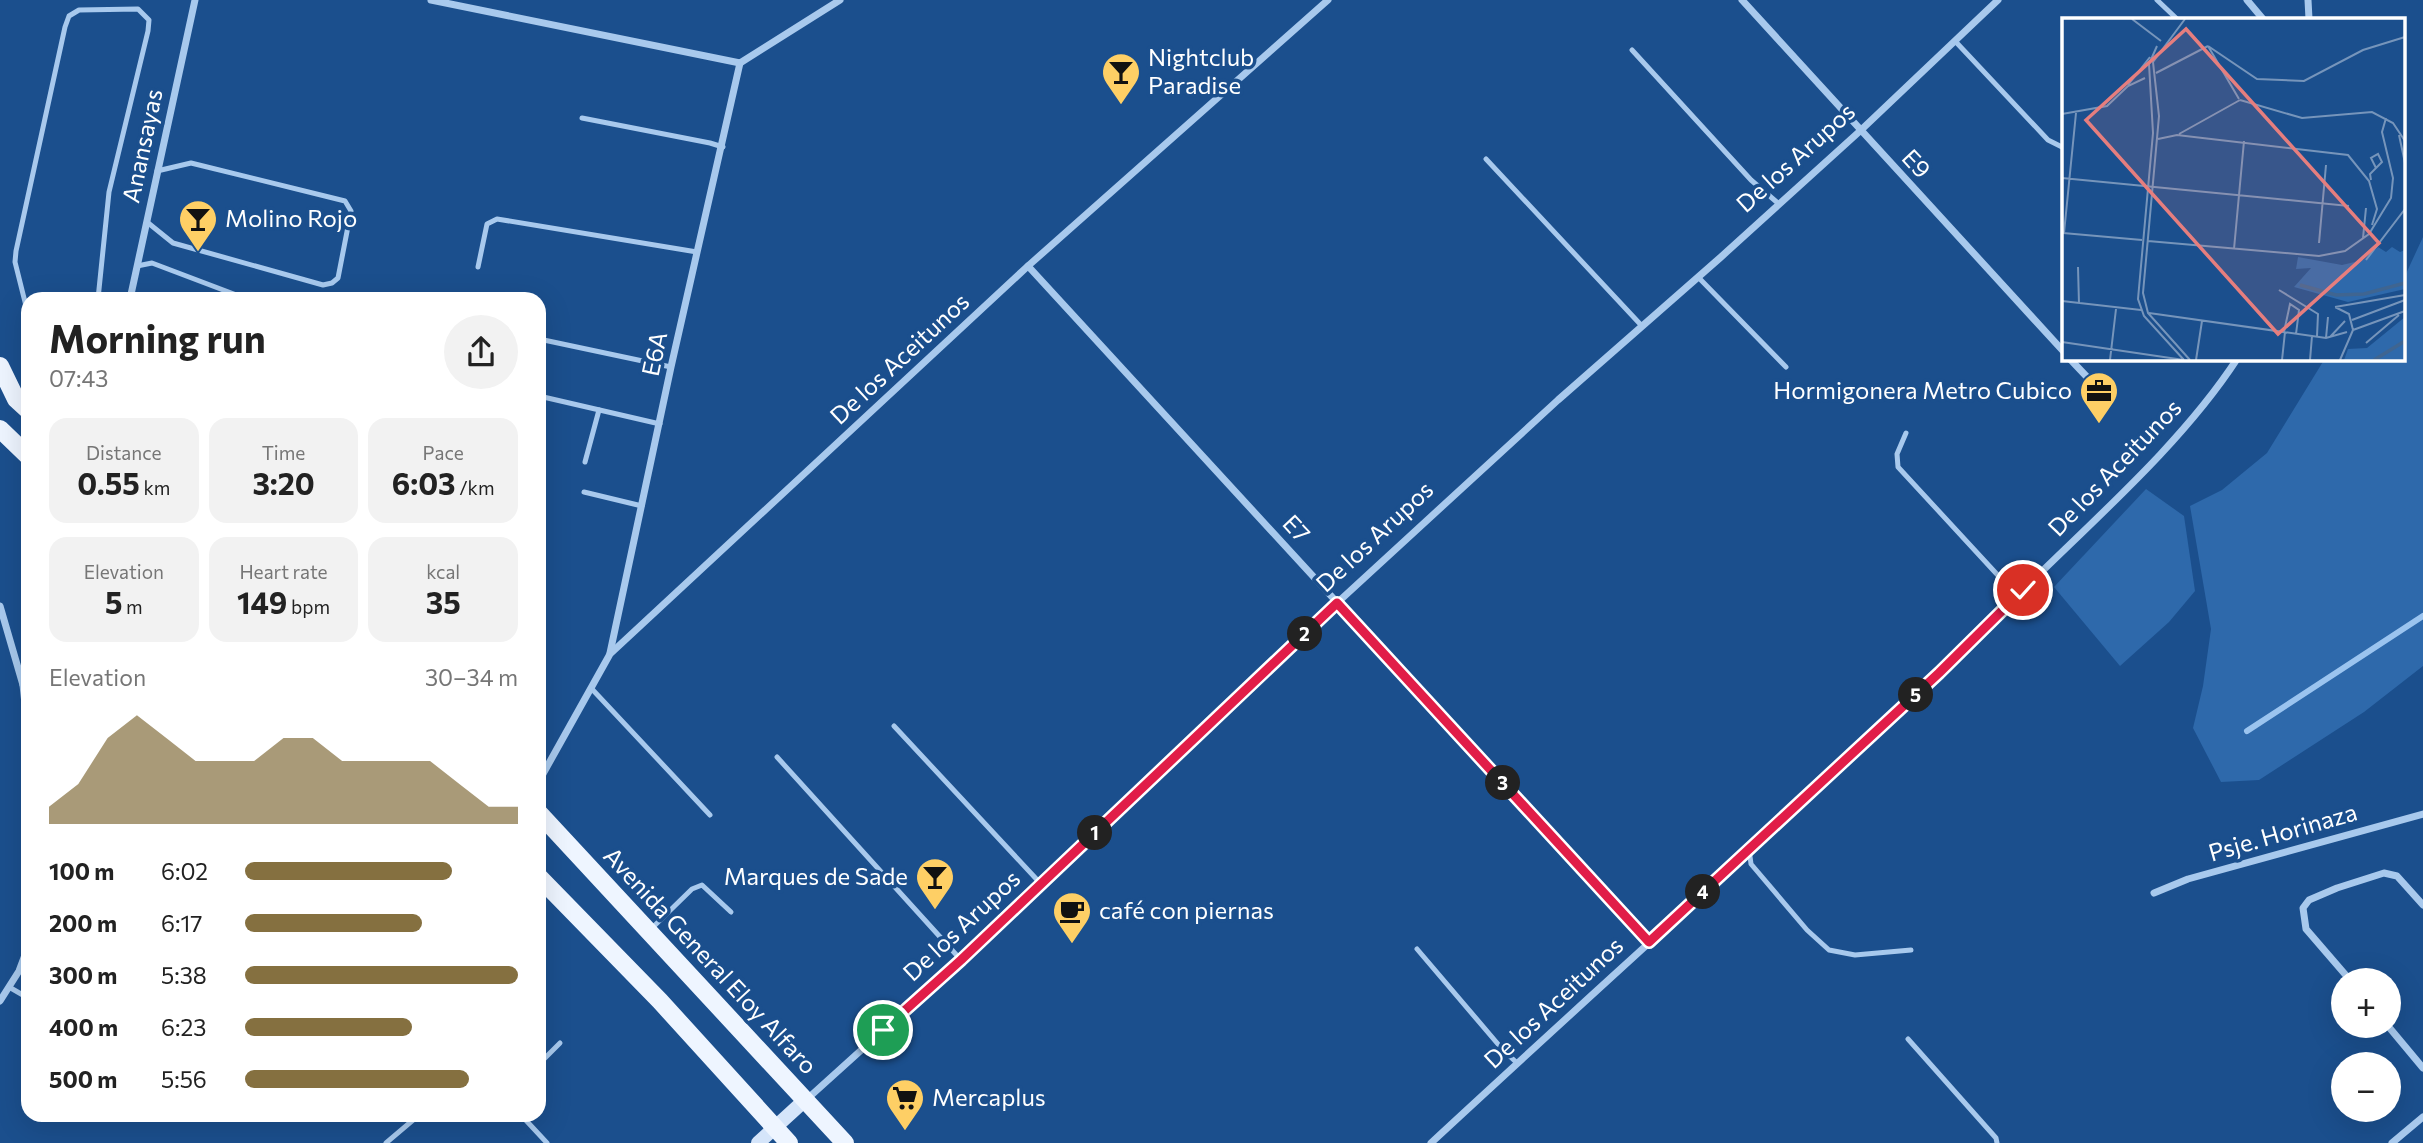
<!DOCTYPE html>
<meta charset="utf-8">
<style>
:root{--surface:#fff;--page:#f2f2f2;--text:#222;--muted:#767676;--accent:#857040}
body{margin:0;font-family:Commissioner,sans-serif;background:var(--page);color:var(--text);height:100vh;display:flex;flex-direction:column;font-size:26px;white-space:nowrap}
*{box-sizing:border-box;margin:0}
p{font-size:23px;color:var(--muted)}
.icon{flex:none;width:38px;height:38px;fill:none;stroke:currentColor;stroke-width:2;stroke-linecap:round;stroke-linejoin:round}
.map{position:relative;flex:1;overflow:hidden}
.side{position:absolute;left:21px;top:292px;width:525px;height:830px;display:flex;flex-direction:column;background:var(--surface);border-radius:21px;box-shadow:0 7px 28px #0002}
.side>*{flex:none}
.controls{position:absolute;left:2331px;top:968px;display:grid;gap:14px}
.controls a{display:grid;place-items:center;width:70px;height:70px;border-radius:50%;background:var(--surface);box-shadow:0 7px 28px #0002;font-size:35px}
.pin{position:absolute;display:grid;place-items:center;width:60px;height:60px;color:#fff;margin:-30px;border:4px solid #fff;border-radius:50%;box-shadow:0 2px 7px #0007}
.km{position:absolute;width:35px;height:35px;margin:-18px;border-radius:50%;background:#222;color:#fff;font-size:19px;line-height:35px;text-align:center}
.round{display:grid;place-items:center;flex:none;width:74px;height:74px;border-radius:37px;background:var(--page)}
.head{display:flex;align-items:center;justify-content:space-between;height:119px;padding:0 28px}
h1{font-size:38px;font-weight:700;line-height:52px}
.metrics{display:grid;grid-template-columns:repeat(3,1fr);gap:10px;height:119px;padding:7px 28px}
.metrics div{display:grid;align-content:center;border-radius:18px;background:var(--page);text-align:center}
.metrics b{font-size:30px;font-weight:700}
.metrics small{font-size:19px;font-weight:400}
.metrics p{font-size:19px}
.chart{height:196px;padding:14px 28px}
.chart p{display:flex;justify-content:space-between}
.chart svg{width:100%;height:126px;margin-top:7px;fill:var(--accent);opacity:.7}
ul{padding:0 28px;list-style:none;font-size:23px}
li{display:grid;grid-template-columns:112px 84px 1fr;align-items:center;height:52px}
li i{height:18px;border-radius:9px;background:var(--accent)}
.map>svg:first-child{display:block}
.green{fill:#2e69ab}
.lines{fill:none;stroke-linecap:round;stroke-linejoin:round}
.stream{stroke:#9bc4ef;stroke-width:6}
.lane{stroke:#a8c9ed;stroke-width:5}
.street{stroke:#a8c9ed;stroke-width:7}
.secondary{stroke:#d5e5fa;stroke-width:14}
.primary{stroke:#eef5ff;stroke-width:18}
.route-casing{stroke:#fff;stroke-width:14}
.route{stroke:#e11d48;stroke-width:9}
.labels{text-anchor:middle;stroke-width:7;stroke-linejoin:round;paint-order:stroke}
.poi-label{font-size:24px;fill:#fff;stroke:#1b4f8d;text-anchor:start}
.street-label{font-size:24px;fill:#fff;stroke:#1b4f8d}
.inset-river{fill:none;stroke:#3f6591;stroke-width:3.5}
.inset-road{fill:none;stroke:#7695bb;stroke-width:2}
.view{fill:#e67e7e;fill-opacity:0.15;stroke:#e67e7e;stroke-width:3.5}
.inset-edge{fill:none;stroke:#fff;stroke-width:3.5}
</style>
<div class="map">
<svg width="2423" height="1143" viewBox="0 0 2423 1143">
<rect width="100%" height="100%" fill="#1b4f8d"/>
<!-- green -->
<g class="green">
<polygon points="2423,237 2423,666 2364,712 2259,780 2221,782 2193,728 2203,686 2211,629 2190,506 2222,490 2267,453 2324,360 2404,359 2404,278"/>
<polygon points="2146,489 2184,516 2195,591 2169,622 2120,666 2054,587"/>
</g>
<g class="lines">
<!-- stream -->
<polyline class="stream" points="2247,731 2423,616"/>
<!-- lane -->
<g class="lane">
<polyline points="2157,0 2177,19"/>
<polyline points="1955,41 2048,140 2064,148"/>
<polyline points="1632,50 1751,180 1779,204"/>
<polyline points="582,118 710,143 723,147"/>
<polyline points="1486,159 1641,325"/>
<polyline points="147,222 173,243 323,285 332,283 338,278 351,211 345,201 191,163 157,171"/>
<polyline points="137,266 152,263 247,299"/>
<polyline points="478,267 487,224 497,219 697,252"/>
<polyline points="1698,277 1786,367"/>
<polyline points="181,299 199,296"/>
<polyline points="28,314 15,262 16,251 65,27 69,16 79,10 138,9 149,20 148,31 109,192 98,299"/>
<polyline points="539,339 671,367"/>
<polyline points="539,396 660,424"/>
<polyline points="1906,433 1897,454 1898,467 2005,583 2023,590"/>
<polyline points="585,462 599,410"/>
<polyline points="584,492 642,506"/>
<polyline points="591,688 710,815"/>
<polyline points="894,726 1041,884"/>
<polyline points="777,757 961,960"/>
<polyline points="1749,849 1751,864 1807,930 1829,950 1855,955 1911,950"/>
<polyline points="651,929 692,889 702,885 731,912"/>
<polyline points="1417,949 1503,1050 1517,1063"/>
<polyline points="9,987 28,998"/>
<polyline points="1908,1039 1996,1138 1997,1143"/>
<polyline points="539,1064 560,1043"/>
<polyline points="521,1115 547,1143"/>
<polyline points="386,1143 419,1115"/>
</g>
<!-- street -->
<g class="street">
<polyline points="431,0 740,63"/>
<polyline points="1742,0 2064,352"/>
<polyline points="2247,0 2263,19"/>
<polyline points="2308,0 2309,19"/>
<polyline points="740,63 840,0"/>
<polyline points="1028,266 1649,942"/>
<polyline points="130,299 195,0"/>
<polyline points="2070,359 2087,377"/>
<polyline points="0,606 23,685"/>
<polyline points="610,653 671,367 740,63"/>
<polyline points="28,670 23,685 28,733"/>
<polyline points="539,781 610,654 1028,266 1328,0"/>
<polyline points="2154,893 2188,879 2423,814"/>
<polyline points="2350,980 2306,929 2303,908 2309,900 2337,888 2384,873 2397,876 2423,905"/>
<polyline points="0,1001 19,971 28,947"/>
<polyline points="2388,1026 2423,1068"/>
<polyline points="806,1100 961,960 1337,603 1558,400 1721,257 1860,131 1998,0"/>
<path d="M1431,1143C1627,961 1828,784 2018,595C2091,522 2181,445 2237,359"/>
<polyline points="2392,1143 2423,1117"/>
</g>
<!-- secondary -->
<polyline class="secondary" points="758,1143 805,1100"/>
<!-- primary -->
<g class="primary">
<polyline points="0,366 16,399 28,410"/>
<polyline points="0,429 28,456"/>
<polyline points="539,813 845,1143"/>
<polyline points="539,877 660,1001 789,1143"/>
</g>
</g>
<g class="lines">
<defs>
<polyline id="route" points="883,1030 961,960 1337,603 1649,942 1939,673 2023,590"/>
</defs>
<!-- route casing -->
<use href="#route" class="route-casing"/>
<!-- route -->
<use href="#route" class="route"/>
</g>
<!-- icons -->
<defs>
<symbol id="bar-pin" viewBox="-11 -11 22 30"><path d="M0 17L-7.5 6A9.5 9.5 0 1 1 7.5 6Z" fill="#fecf65" stroke="#1b4f8d"/><path d="M-6-5H6L.8 .8V4.5H3.5V6h-7V4.5H-.8V.8Z" fill="#111"/></symbol>
<symbol id="office-pin" viewBox="-11 -11 22 30"><path d="M0 17L-7.5 6A9.5 9.5 0 1 1 7.5 6Z" fill="#fecf65" stroke="#1b4f8d"/><path d="M-6-3h4V-5.5h4V-3h4V5H-6ZM-1-4.5V-3h2v-1.5ZM-6 0V1H6V0Z" fill="#111"/></symbol>
<symbol id="cafe-pin" viewBox="-11 -11 22 30"><path d="M0 17L-7.5 6A9.5 9.5 0 1 1 7.5 6Z" fill="#fecf65" stroke="#1b4f8d"/><path d="M-5.5-4.5H6V0H3Q3 3.5 0 3.5H-2.5Q-5.5 3.5-5.5 0ZM3-3.2v2h1.7v-2ZM-6 4.5H4V6H-6Z" fill="#111"/></symbol>
<symbol id="supermarket-pin" viewBox="-11 -11 22 30"><path d="M0 17L-7.5 6A9.5 9.5 0 1 1 7.5 6Z" fill="#fecf65" stroke="#1b4f8d"/><path d="M-6-5.5h2.5l.6 2H6L4.5 2H-2.5L-4.4-4H-6ZM-1.5 3.2a1.3 1.3 0 1 0 .1 0ZM3 3.2a1.3 1.3 0 1 0 .1 0Z" fill="#111"/></symbol>
</defs>
<g fill-rule="evenodd">
<use href="#bar-pin" x="1099" y="50" width="44" height="60"/>
<use href="#bar-pin" x="176" y="197" width="44" height="60"/>
<use href="#office-pin" x="2077" y="369" width="44" height="60"/>
<use href="#bar-pin" x="913" y="855" width="44" height="60"/>
<use href="#cafe-pin" x="1050" y="889" width="44" height="60"/>
<use href="#supermarket-pin" x="883" y="1076" width="44" height="60"/>
</g>
<g class="labels">
<!-- poi labels -->
<g class="poi-label">
<text x="1148" y="66">Nightclub<tspan x="1148" dy="28">Paradise</tspan></text>
<text x="225" y="227">Molino Rojo</text>
<text x="2072" y="399" text-anchor="end">Hormigonera Metro Cubico</text>
<text x="908" y="885" text-anchor="end">Marques de Sade</text>
<text x="1099" y="919">café con piernas</text>
<text x="932" y="1106">Mercaplus</text>
</g>
<!-- street labels -->
<g class="street-label">
<text transform="translate(143 146) rotate(-78)" y="8">Anansayas</text>
<text transform="translate(1796 158) rotate(-42)" y="8">De los Arupos</text>
<text transform="translate(1916 164) rotate(47)" y="8">E9</text>
<text transform="translate(655 354) rotate(-78)" y="8">E6A</text>
<text transform="translate(900 359) rotate(-43)" y="8">De los Aceitunos</text>
<text transform="translate(2115 468) rotate(-46)" y="8">De los Aceitunos</text>
<text transform="translate(1296 529) rotate(47)" y="8">E7</text>
<text transform="translate(1375 537) rotate(-43)" y="8">De los Arupos</text>
<text transform="translate(2283 833) rotate(-16)" y="8">Psje. Horinaza</text>
<text transform="translate(962 926) rotate(-43)" y="8">De los Arupos</text>
<text transform="translate(710 961) rotate(47)" y="8">Avenida General Eloy Alfaro</text>
<text transform="translate(1554 1003) rotate(-43)" y="8">De los Aceitunos</text>
</g>
</g>
<!-- overview -->
<g transform="translate(2062 18)">
<rect width="343" height="343" fill="#1b4f8d"/>
<path d="M316,229L324,234L330,229L338,234L343,232V271L286,284L232,269L249,250L234,251L236,239L280,247L301,242ZM343,299V342H282L286,331L305,330Z" fill="#2e69ab"/>
<path class="inset-river" d="M238,267L274,277L302,276L343,265M312,342L343,323"/>
<path class="inset-road" d="M70,1L99,23M123,1L91,44L97,98L81,275L86,295L128,342M95,28L87,46L91,115L76,281L82,298L122,342M146,28L195,61L242,63L301,32L343,19M146,28L177,81M94,55L146,28M66,67L88,39M178,82L240,100L310,94L331,105L343,123M0,96L45,88L66,68L83,60M117,116L178,82M337,117L343,145M96,121L115,117L286,137L307,163L315,191L310,207M0,160L287,188M309,162L308,156L320,144L316,136L309,140L314,150M1,215L80,222M2,215L14,95M301,220L304,190M86,223L257,238L283,233L307,216L329,180L331,160L320,114L324,100M257,225L264,147M172,231L182,123M304,242L343,191M16,249L17,286M217,272L256,296L255,318M0,283L79,292M273,289L343,277M273,289L287,296L291,312M87,295L264,320L285,314M290,302L343,282M291,312L343,293M222,314L228,286L237,292L234,316M268,319L283,303M264,320L266,299M0,324L122,342M304,325L337,297M48,342L54,291M134,342L140,303M220,342L223,314M248,342L250,318M278,342L291,312"/>
<path class="view" d="M124,11L317,225L216,316L24,102Z"/>
<rect width="343" height="343" class="inset-edge"/>
</g>
</svg>
<div class="controls">
<a>+</a>
<a>−</a>
</div>
<div class="pin" style="left:883px;top:1030px;background:#1e9e55"><svg class="icon" aria-label="arrive" viewBox="0 0 24 24"><path d="M6 21V4h12l-3 4 3 4H6"/></svg></div>
<div class="pin" style="left:2023px;top:590px;background:#d93025"><svg class="icon" aria-label="check" viewBox="0 0 24 24"><path d="M5 12l5 5 9-10"/></svg></div>
<b class="km" style="left:1095px;top:833px">1</b>
<b class="km" style="left:1305px;top:634px">2</b>
<b class="km" style="left:1503px;top:783px">3</b>
<b class="km" style="left:1703px;top:892px">4</b>
<b class="km" style="left:1916px;top:695px">5</b>
<section class="side">
<div class="head"><div><h1>Morning run</h1><p>07:43</p></div><a class="round"><svg class="icon" aria-label="share" viewBox="0 0 24 24"><path d="M12 15V3M7 8l5-5 5 5M5 13v7h14v-7"/></svg></a></div>
<div class="metrics">
<div><p>Distance</p><b>0.55<small> km</small></b></div>
<div><p>Time</p><b>3:20</b></div>
<div><p>Pace</p><b>6:03<small> /km</small></b></div>
</div>
<div class="metrics">
<div><p>Elevation</p><b>5<small> m</small></b></div>
<div><p>Heart rate</p><b>149<small> bpm</small></b></div>
<div><p>kcal</p><b>35</b></div>
</div>
<div class="chart"><p><span>Elevation</span>30–34 m</p>
<svg viewBox="0 0 160 44" preserveAspectRatio="none"><path d="M0 44V38L10 30L20 14L30 6L40 14L50 22L60 22L70 22L80 14L90 14L100 22L110 22L120 22L130 22L140 30L150 38L160 38V44z"/></svg>
</div>
<ul>
<li><b>100 m</b>6:02<i style="width:76%"></i></li>
<li><b>200 m</b>6:17<i style="width:65%"></i></li>
<li><b>300 m</b>5:38<i style="width:100%"></i></li>
<li><b>400 m</b>6:23<i style="width:61%"></i></li>
<li><b>500 m</b>5:56<i style="width:82%"></i></li>
</ul>
</section>
</div>
